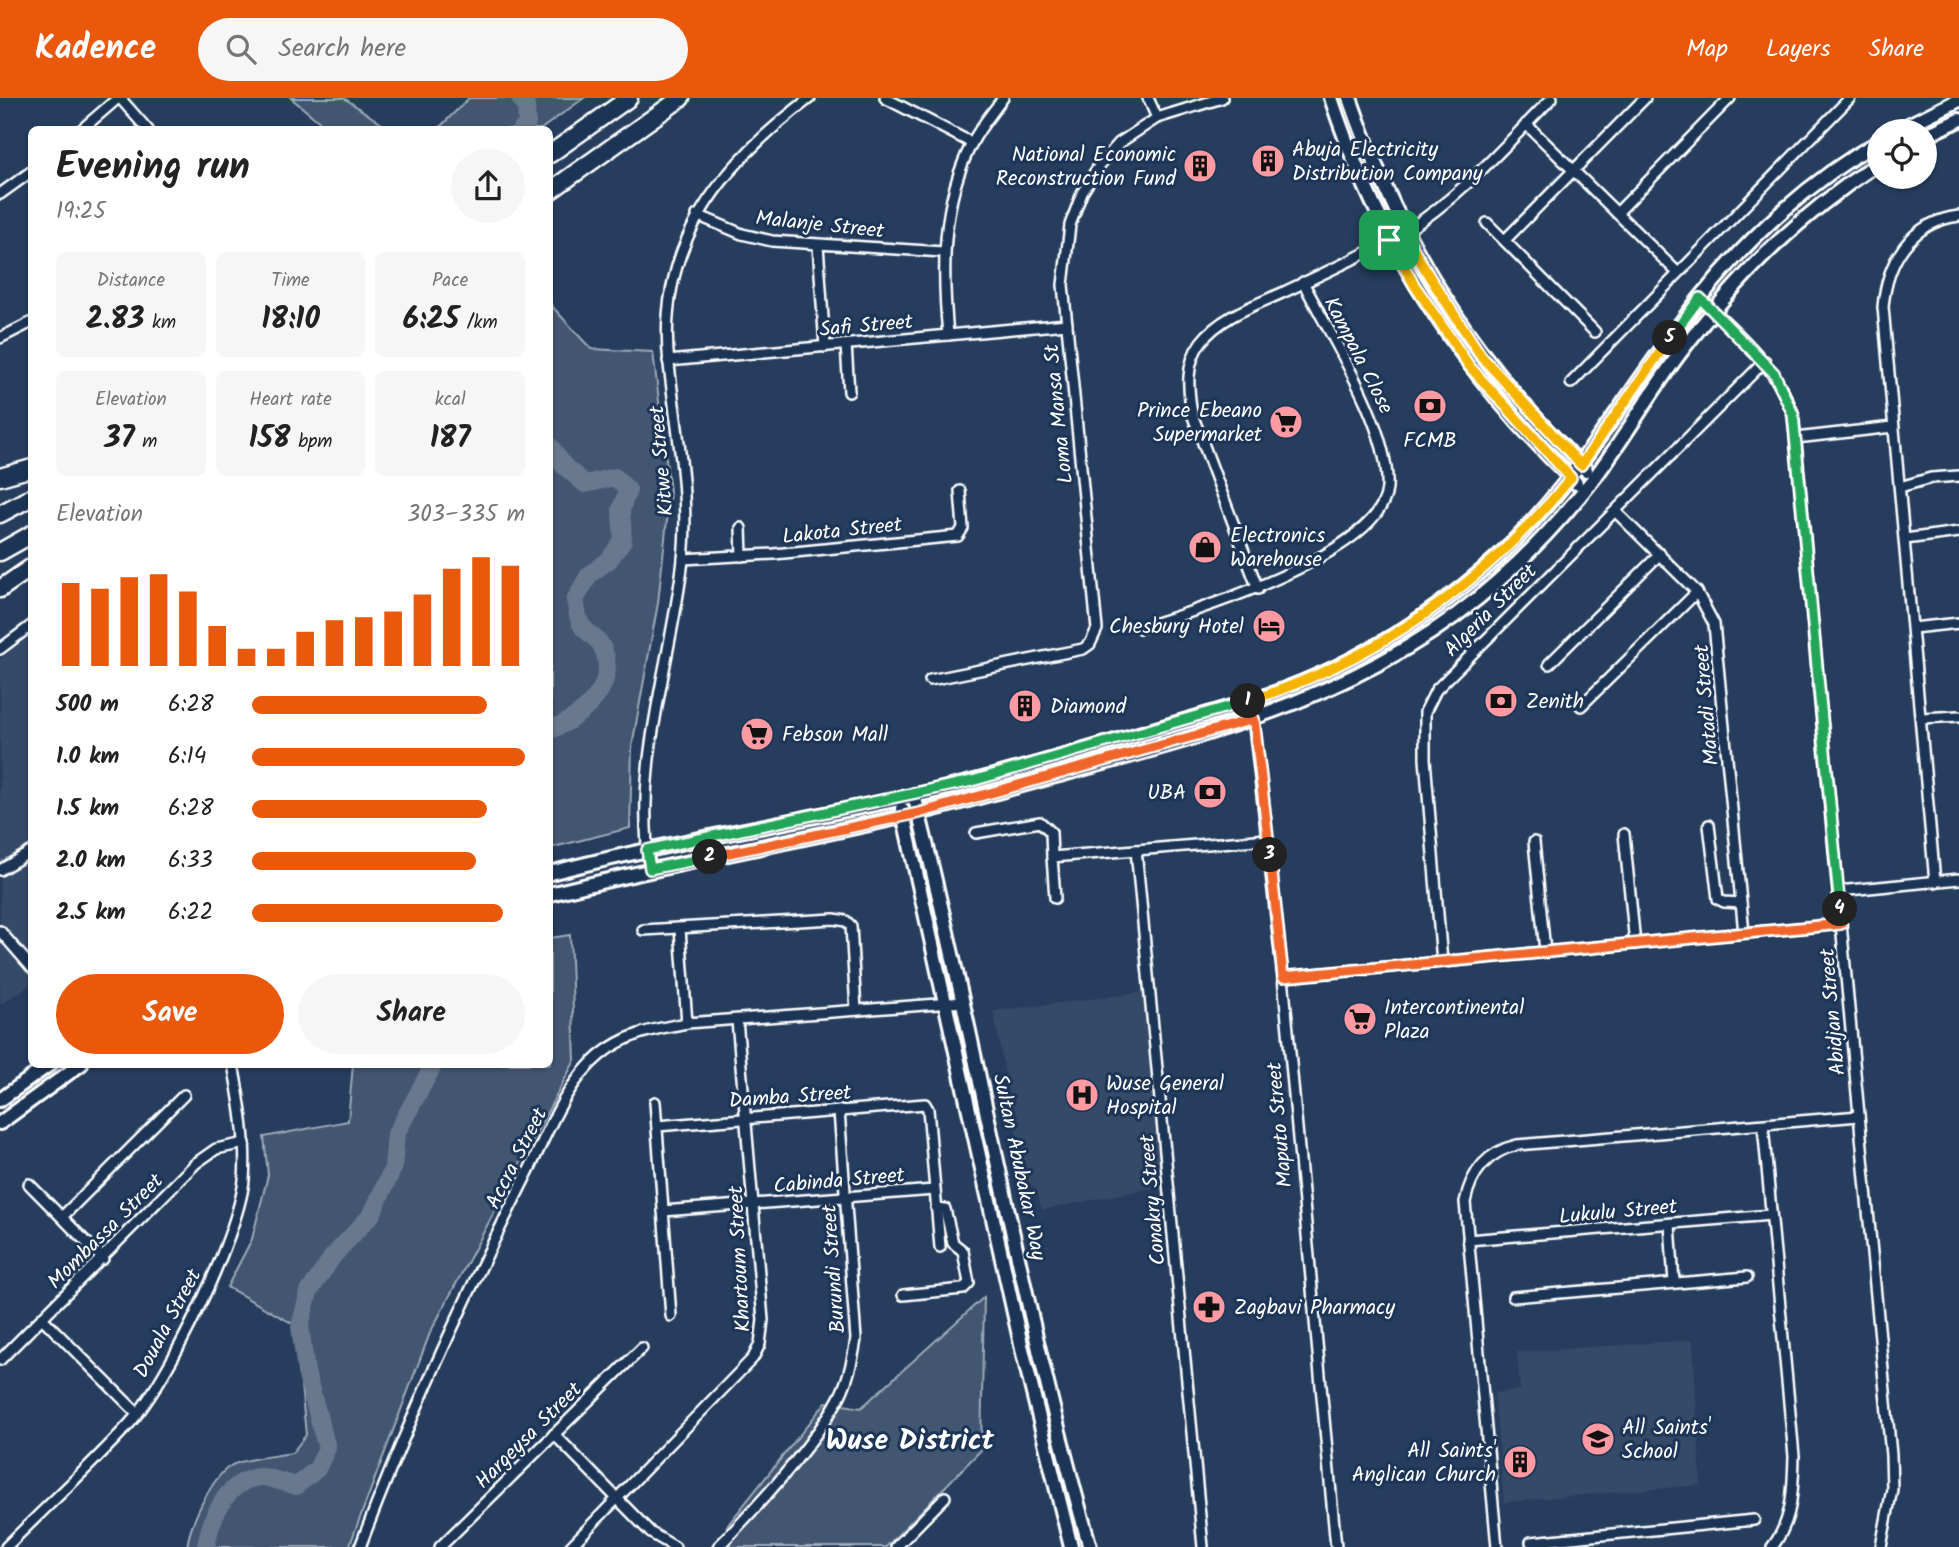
<!DOCTYPE html>
<meta charset="utf-8">
<style>
:root{--surface:#fff;--page:#f6f6f6;--text:#222;--muted:#767676;--accent:#ea580c}
body{margin:0;font-family:Kalam,sans-serif;background:var(--page);color:var(--text);height:100vh;display:flex;flex-direction:column;font-size:26px;white-space:nowrap}
*{box-sizing:border-box;margin:0}
p{font-size:23px;color:var(--muted)}
.icon{flex:none;width:38px;height:38px;fill:none;stroke:currentColor;stroke-width:2;stroke-linecap:round;stroke-linejoin:round}
.map{position:relative;flex:1;overflow:hidden}
.sheet{position:absolute;left:28px;top:28px;width:525px;height:942px;display:flex;flex-direction:column;background:var(--surface);border-radius:10px;box-shadow:0 2px 5px #0004}
.sheet>*{flex:none}
.controls{position:absolute;left:1867px;top:21px;display:grid;gap:14px}
.controls a{display:grid;place-items:center;width:70px;height:70px;border-radius:50%;background:var(--surface);box-shadow:0 2px 5px #0004;font-size:35px}
.pin{position:absolute;display:grid;place-items:center;width:60px;height:60px;color:#fff;margin:-30px;border-radius:14px;box-shadow:0 4px 10px #0006}
.km{position:absolute;width:35px;height:35px;margin:-18px;border-radius:50%;background:#222;color:#fff;font-size:19px;line-height:35px;text-align:center}
.round{display:grid;place-items:center;flex:none;width:74px;height:74px;border-radius:37px;background:var(--page)}
.head{display:flex;align-items:center;justify-content:space-between;height:119px;padding:0 28px}
h1{font-size:38px;font-weight:600;line-height:52px}
.figures{display:grid;grid-template-columns:repeat(3,1fr);gap:10px;height:119px;padding:7px 28px}
.figures div{display:grid;align-content:center;border-radius:10px;background:var(--page);text-align:center}
.figures b{font-size:30px;font-weight:600}
.figures small{font-size:19px;font-weight:400}
.figures p{font-size:19px}
.chart{height:196px;padding:14px 28px}
.chart p{display:flex;justify-content:space-between}
.chart svg{width:100%;height:126px;margin-top:7px;stroke:var(--accent);stroke-width:6}
.cta{display:flex;gap:14px;margin-top:auto;padding:14px 28px}
.cta a{flex:1;height:80px;border-radius:42px;background:var(--accent);color:#fff;font-size:28px;font-weight:600;line-height:80px;text-align:center}
.cta a+a{background:var(--page);color:var(--text)}
ul{padding:0 28px;list-style:none;font-size:23px}
li{display:grid;grid-template-columns:112px 84px 1fr;align-items:center;height:52px}
li i{height:18px;border-radius:9px;background:var(--accent)}
header{display:flex;align-items:center;gap:42px;box-sizing:border-box;height:98px;padding:0 35px;background:var(--accent);color:#fff}
header strong{font-size:33px}
nav{display:flex;gap:38px;margin-inline-start:auto;font-size:24px}
.search{width:490px;height:63px;background:var(--page);display:flex;align-items:center;gap:18px;box-sizing:border-box;padding:0 24px;border-radius:38px;color:var(--muted);font-size:26px}
.map>svg:first-child{display:block}
.built{fill:#344a68}
.grass{fill:#425672;stroke:#a0aab8;stroke-width:2}
.lines{fill:none;stroke-linecap:round;stroke-linejoin:round}
.river{stroke:#67788e;stroke-width:18}
.street-casing{stroke:#fff;stroke-width:14}
.secondary-casing{stroke:#fff;stroke-width:18}
.highway-casing{stroke:#fff;stroke-width:21}
.street{stroke:#1d3557;stroke-width:9}
.secondary{stroke:#1d3557;stroke-width:12}
.highway{stroke:#1d3557;stroke-width:16}
.split-1-casing{stroke:#fff;stroke-width:14}
.split-2-casing{stroke:#fff;stroke-width:14}
.split-3-casing{stroke:#fff;stroke-width:14}
.split-4-casing{stroke:#fff;stroke-width:14}
.split-5-casing{stroke:#fff;stroke-width:14}
.split-6-casing{stroke:#fff;stroke-width:14}
.split-1{stroke:#f5b400;stroke-width:9}
.split-2{stroke:#22a559;stroke-width:9}
.split-3{stroke:#f0652b;stroke-width:9}
.split-4{stroke:#f0652b;stroke-width:9}
.split-5{stroke:#22a559;stroke-width:9}
.split-6{stroke:#f5b400;stroke-width:9}
.labels{text-anchor:middle;stroke-width:6;stroke-linejoin:round;paint-order:stroke}
.poi-label{font-size:21px;fill:#fff;stroke:#1d3557;text-anchor:start}
.street-label{font-size:21px;fill:#fff;stroke:#1d3557}
.district-label{font-size:28px;font-weight:bold;fill:#fff;stroke:#1d3557}
</style>
<header>
<strong>Kadence</strong>
<div class="search"><svg class="icon" aria-label="search" viewBox="0 0 24 24"><circle cx="10" cy="10" r="6"/><path d="M15 15l6 6"/></svg>Search here</div>
<nav><a>Map</a><a>Layers</a><a>Share</a></nav>
</header>
<div class="map">
<svg width="1959" height="1449" viewBox="0 0 1959 1449">
<rect width="100%" height="100%" fill="#263d5e"/>
<filter id="ink" filterUnits="userSpaceOnUse"><feTurbulence type="fractalNoise" baseFrequency=".0143" numOctaves="2"/><feDisplacementMap in="SourceGraphic" scale="14" xChannelSelector="R" yChannelSelector="G"/><feConvolveMatrix kernelMatrix="1 2 1 2 8 2 1 2 1" color-interpolation-filters="sRGB"/></filter>
<g filter="url(#ink)">
<!-- built -->
<g class="built">
<polygon points="31,537 31,886 0,907 0,561"/>
<polygon points="1145,894 1162,1088 1042,1112 1037,1093 1025,1081 993,913"/>
<polygon points="1693,1242 1701,1387 1504,1404 1494,1295 1520,1292 1517,1254"/>
</g>
<!-- grass -->
<g class="grass">
<polygon points="291,0 344,0 389,31 328,31"/>
<polygon points="469,0 584,0 541,31 438,31"/>
<polygon points="550,206 591,251 653,254 670,394 658,505 632,648 630,730 550,750"/>
<path d="M570,837L575,962L430,1235L349,1449H187C190,1426 211,1379 232,1367C245,1360 277,1358 292,1355L306,1337L295,1227L227,1189L252,1141L268,1077L264,1039L348,1023L353,966H550V840Z"/>
<polygon points="984,1199 981,1352 886,1449 723,1449 727,1428 826,1304 861,1310"/>
</g>
<g class="lines">
<!-- river -->
<g class="river">
<polyline points="520,0 526,8 527,26 521,32"/>
<path d="M550,348L564,368L585,386L615,379L628,392L621,411L623,442L609,462L589,477L575,502C577,510 577,521 582,528C587,535 597,540 601,547C622,586 582,620 550,632"/>
<path d="M206,1449C210,1421 226,1383 259,1379C269,1378 286,1386 296,1388L317,1371L327,1350L306,1274L300,1228L309,1194L333,1158L372,1116L393,1070L396,1036L434,966"/>
</g>
<defs>
<g id="street">
<polyline points="120,0 148,32"/>
<polyline points="885,0 972,45"/>
<polyline points="1148,0 1157,20"/>
<polyline points="1526,26 1677,174"/>
<polyline points="81,32 118,0"/>
<polyline points="0,96 32,73"/>
<polyline points="1617,115 1730,0"/>
<polyline points="697,117 742,136 772,143 943,154"/>
<polyline points="1487,125 1595,234"/>
<polyline points="1505,142 1645,0"/>
<polyline points="818,147 825,249"/>
<path d="M1700,200C1737,234 1775,267 1793,315L1891,1357L1892,1391L1881,1449"/>
<path d="M948,237C942,172 941,105 972,45C980,29 993,14 1003,0"/>
<polyline points="0,240 32,224"/>
<polyline points="846,247 849,294"/>
<polyline points="668,263 1067,226"/>
<polyline points="1571,285 1850,0"/>
<polyline points="1796,340 1893,329"/>
<polyline points="1900,389 1931,380 1959,378"/>
<polyline points="1616,414 1697,494 1714,526 1744,835"/>
<polyline points="741,430 742,458"/>
<polyline points="1905,441 1959,434"/>
<polyline points="683,461 774,456 958,438 963,430 960,393"/>
<path d="M1258,491L1192,316C1188,291 1185,266 1201,244C1220,219 1255,207 1282,195C1324,175 1367,156 1406,133C1462,98 1506,46 1552,0"/>
<path d="M1140,530C1193,514 1383,455 1387,390C1391,332 1330,237 1303,184"/>
<polyline points="1913,530 1959,525"/>
<polyline points="0,551 32,527"/>
<polyline points="1549,566 1660,456"/>
<polyline points="930,582 1083,551 1090,546 1097,531 1063,187 1070,127 1082,95 1098,69 1119,45 1157,20 1222,0"/>
<polyline points="1251,602 1283,879 1336,1449"/>
<polyline points="1581,608 1697,494"/>
<polyline points="1922,620 1959,618"/>
<polyline points="1709,727 1718,801 1724,804 1741,805"/>
<polyline points="976,735 1040,724 1051,734 1052,759"/>
<polyline points="1624,736 1635,846"/>
<polyline points="1534,744 1545,853"/>
<polyline points="1136,752 1203,1449"/>
<path d="M650,771C633,665 671,566 683,462C690,397 676,331 669,266C656,147 720,68 810,0"/>
<polyline points="0,772 32,753"/>
<path d="M1935,784L1883,209C1887,164 1910,124 1959,118"/>
<polyline points="1839,793 1959,781"/>
<polyline points="1055,800 1052,759 1268,741"/>
<polyline points="680,831 687,925"/>
<polyline points="643,832 834,821 846,823 851,828 856,912"/>
<polyline points="0,833 32,870"/>
<polyline points="1442,864 1425,661 1425,614 1436,592 1765,263"/>
<polyline points="1283,879 1841,826"/>
<polyline points="655,1004 671,1218"/>
<path d="M1763,1027L1794,1358C1793,1390 1793,1423 1772,1449"/>
<polyline points="657,1028 925,1006 928,1011 940,1149"/>
<polyline points="29,1086 103,1161"/>
<polyline points="663,1113 934,1092"/>
<polyline points="62,1119 184,997"/>
<polyline points="1670,1126 1674,1185"/>
<polyline points="1468,1142 1771,1117"/>
<polyline points="903,1197 963,1191 969,1185 963,1153 953,1145 945,1111 936,1110"/>
<polyline points="1513,1199 1747,1179"/>
<polyline points="43,1221 137,1315"/>
<polyline points="0,1262 196,1065 216,1051 245,1045"/>
<polyline points="554,1336 651,1435 675,1449"/>
<polyline points="1531,1444 1754,1422"/>
<path d="M6,1449C47,1408 91,1368 130,1325C169,1281 238,1139 244,1082C247,1043 240,1004 233,966"/>
<path d="M360,1449C408,1322 464,1201 525,1080C546,1040 563,988 599,958C625,936 654,931 687,925L964,904"/>
<polyline points="440,1449 642,1250"/>
<polyline points="570,1449 753,1260 760,1246 763,1222 737,922"/>
<path d="M718,1449C758,1408 814,1348 840,1298C849,1280 853,1261 856,1241L839,1013"/>
<polyline points="896,1449 945,1399"/>
<path d="M1497,1449L1465,1104C1471,1074 1487,1054 1517,1047L1859,1018"/>
</g>
<g id="secondary">
<path d="M1331,0C1380,149 1463,277 1576,385"/>
<path d="M1350,0C1401,147 1473,264 1586,372"/>
<polyline points="1896,33 1959,2"/>
<polyline points="1925,38 1959,22"/>
<path d="M914,697C978,947 1019,1202 1090,1449"/>
<polyline points="902,711 1022,1251 1071,1449"/>
<path d="M550,775C665,745 783,726 899,701C979,684 1058,660 1136,637C1192,620 1250,606 1303,584C1369,557 1430,517 1484,471C1574,393 1628,290 1701,199C1750,138 1812,81 1880,43"/>
<path d="M550,796C670,766 793,744 914,716C965,704 1016,688 1067,675C1220,634 1377,592 1498,483C1533,452 1566,416 1595,379C1625,339 1650,295 1680,255C1740,176 1797,119 1880,64"/>
<polyline points="0,1002 50,966"/>
<polyline points="0,1025 81,966"/>
</g>
<g id="highway">
<polyline points="550,56 629,0"/>
<polyline points="550,93 681,0"/>
<polyline points="0,379 32,370"/>
<polyline points="0,416 32,399"/>
<polyline points="0,454 32,436"/>
<polyline points="0,491 32,469"/>
</g>
</defs>
<!-- street casing -->
<use href="#street" class="street-casing"/>
<!-- secondary casing -->
<use href="#secondary" class="secondary-casing"/>
<!-- highway casing -->
<use href="#highway" class="highway-casing"/>
<!-- street -->
<use href="#street" class="street"/>
<!-- secondary -->
<use href="#secondary" class="secondary"/>
<!-- highway -->
<use href="#highway" class="highway"/>
</g>
</g>
<g class="lines" filter="url(#ink)">
<defs>
<path id="split-1" d="M1248,603C1377,562 1485,484 1571,380L1470,269L1415,188L1389,142"/>
<polyline id="split-2" points="710,759 650,771 647,752 972,683 1248,603"/>
<polyline id="split-3" points="710,759 919,715 1254,621 1270,757"/>
<polyline id="split-4" points="1270,757 1283,879 1841,826 1840,811"/>
<polyline id="split-5" points="1670,240 1700,200 1774,275 1793,316 1840,811"/>
<polyline id="split-6" points="1389,142 1404,134 1429,178 1482,259 1581,367 1670,240"/>
</defs>
<!-- split-1 casing -->
<use href="#split-1" class="split-1-casing"/>
<!-- split-2 casing -->
<use href="#split-2" class="split-2-casing"/>
<!-- split-3 casing -->
<use href="#split-3" class="split-3-casing"/>
<!-- split-4 casing -->
<use href="#split-4" class="split-4-casing"/>
<!-- split-5 casing -->
<use href="#split-5" class="split-5-casing"/>
<!-- split-6 casing -->
<use href="#split-6" class="split-6-casing"/>
<!-- split-1 -->
<use href="#split-1" class="split-1"/>
<!-- split-2 -->
<use href="#split-2" class="split-2"/>
<!-- split-3 -->
<use href="#split-3" class="split-3"/>
<!-- split-4 -->
<use href="#split-4" class="split-4"/>
<!-- split-5 -->
<use href="#split-5" class="split-5"/>
<!-- split-6 -->
<use href="#split-6" class="split-6"/>
</g>
<!-- icons -->
<defs>
<symbol id="building-disc" viewBox="-11 -11 22 22"><circle r="9.5" fill="#ff9aa2" stroke="#1d3557"/><path d="M-4-6H4V6H1V3H-1V6H-4ZM-2.5-4.3h1.7v1.8h-1.7ZM.8-4.3h1.7v1.8H.8ZM-2.5-1h1.7V.8h-1.7ZM.8-1h1.7V.8H.8Z" fill="#111"/></symbol>
<symbol id="bank-disc" viewBox="-11 -11 22 22"><circle r="9.5" fill="#ff9aa2" stroke="#1d3557"/><path d="M-6-4H6V4H-6ZM0-2.3a2.3 2.3 0 1 0 0 4.6a2.3 2.3 0 1 0 0-4.6Z" fill="#111"/></symbol>
<symbol id="supermarket-disc" viewBox="-11 -11 22 22"><circle r="9.5" fill="#ff9aa2" stroke="#1d3557"/><path d="M-6-5.5h2.5l.6 2H6L4.5 2H-2.5L-4.4-4H-6ZM-1.5 3.2a1.3 1.3 0 1 0 .1 0ZM3 3.2a1.3 1.3 0 1 0 .1 0Z" fill="#111"/></symbol>
<symbol id="shop-disc" viewBox="-11 -11 22 22"><circle r="9.5" fill="#ff9aa2" stroke="#1d3557"/><path d="M-5-2.5h2.3a2.7 3.5 0 0 1 5.4 0H5L5.5 6h-11ZM-1.5-2.5h3a1.5 2.3 0 0 0-3 0Z" fill="#111"/></symbol>
<symbol id="hotel-disc" viewBox="-11 -11 22 22"><circle r="9.5" fill="#ff9aa2" stroke="#1d3557"/><path d="M-6-4.5h1.5V1H6V5H4.5V3h-9V5H-6ZM-4 0a1.8 1.8 0 1 1 3.6 0ZM.5 0V-2.5h3Q6-2.5 6 0Z" fill="#111"/></symbol>
<symbol id="hospital-disc" viewBox="-11 -11 22 22"><circle r="9.5" fill="#ff9aa2" stroke="#1d3557"/><path d="M-5-5h3v3.5h4V-5h3V5h-3V1.5h-4V5h-3Z" fill="#111"/></symbol>
<symbol id="pharmacy-disc" viewBox="-11 -11 22 22"><circle r="9.5" fill="#ff9aa2" stroke="#1d3557"/><path d="M-2-6h4v4h4v4h-4v4h-4v-4h-4v-4h4Z" fill="#111"/></symbol>
<symbol id="school-disc" viewBox="-11 -11 22 22"><circle r="9.5" fill="#ff9aa2" stroke="#1d3557"/><path d="M0-5L7-2L0 1L-7-2ZM-4 1L0 2.5L4 1V4Q0 6-4 4Z" fill="#111"/></symbol>
</defs>
<g fill-rule="evenodd">
<use href="#building-disc" x="1249" y="44" width="38" height="38"/>
<use href="#building-disc" x="1181" y="49" width="38" height="38"/>
<use href="#bank-disc" x="1411" y="289" width="38" height="38"/>
<use href="#supermarket-disc" x="1267" y="305" width="38" height="38"/>
<use href="#shop-disc" x="1186" y="430" width="38" height="38"/>
<use href="#hotel-disc" x="1250" y="509" width="38" height="38"/>
<use href="#bank-disc" x="1482" y="584" width="38" height="38"/>
<use href="#building-disc" x="1006" y="589" width="38" height="38"/>
<use href="#supermarket-disc" x="738" y="617" width="38" height="38"/>
<use href="#bank-disc" x="1191" y="675" width="38" height="38"/>
<use href="#supermarket-disc" x="1341" y="902" width="38" height="38"/>
<use href="#hospital-disc" x="1063" y="978" width="38" height="38"/>
<use href="#pharmacy-disc" x="1190" y="1190" width="38" height="38"/>
<use href="#school-disc" x="1579" y="1322" width="38" height="38"/>
<use href="#building-disc" x="1501" y="1345" width="38" height="38"/>
</g>
<g class="labels">
<!-- poi labels -->
<g class="poi-label">
<text x="1292" y="58">Abuja Electricity<tspan x="1292" dy="24">Distribution Company</tspan></text>
<text x="1176" y="63" text-anchor="end">National Economic<tspan x="1176" dy="24">Reconstruction Fund</tspan></text>
<text x="1262" y="319" text-anchor="end">Prince Ebeano<tspan x="1262" dy="24">Supermarket</tspan></text>
<text x="1430" y="349" text-anchor="middle">FCMB</text>
<text x="1230" y="444">Electronics<tspan x="1230" dy="24">Warehouse</tspan></text>
<text x="1244" y="535" text-anchor="end">Chesbury Hotel</text>
<text x="1526" y="610">Zenith</text>
<text x="1050" y="615">Diamond</text>
<text x="782" y="643">Febson Mall</text>
<text x="1186" y="701" text-anchor="end">UBA</text>
<text x="1384" y="916">Intercontinental<tspan x="1384" dy="24">Plaza</tspan></text>
<text x="1106" y="992">Wuse General<tspan x="1106" dy="24">Hospital</tspan></text>
<text x="1234" y="1216">Zagbavi Pharmacy</text>
<text x="1622" y="1336">All Saints'<tspan x="1622" dy="24">School</tspan></text>
<text x="1496" y="1359" text-anchor="end">All Saints'<tspan x="1496" dy="24">Anglican Church</tspan></text>
</g>
<!-- street labels -->
<g class="street-label">
<text transform="translate(820 126) rotate(6)" y="7">Malanje Street</text>
<text transform="translate(866 227) rotate(-5)" y="7">Safi Street</text>
<text transform="translate(1359 257) rotate(63)" y="7">Kampala Close</text>
<text transform="translate(1058 316) rotate(-96)" y="7">Loma Mansa St</text>
<text transform="translate(661 363) rotate(-95)" y="7">Kitwe Street</text>
<text transform="translate(842 432) rotate(-6)" y="7">Lakota Street</text>
<text transform="translate(1490 512) rotate(-45)" y="7">Algeria Street</text>
<text transform="translate(1706 607) rotate(-95)" y="7">Matadi Street</text>
<text transform="translate(1832 914) rotate(-95)" y="7">Abidjan Street</text>
<text transform="translate(790 998) rotate(-4)" y="7">Damba Street</text>
<text transform="translate(1279 1027) rotate(-95)" y="7">Maputo Street</text>
<text transform="translate(516 1060) rotate(-63)" y="7">Accra Street</text>
<text transform="translate(1020 1069) rotate(78)" y="7">Sultan Abubakar Way</text>
<text transform="translate(839 1082) rotate(-5)" y="7">Cabinda Street</text>
<text transform="translate(1152 1102) rotate(-95)" y="7">Conakry Street</text>
<text transform="translate(1618 1113) rotate(-5)" y="7">Lukulu Street</text>
<text transform="translate(105 1133) rotate(-45)" y="7">Mombassa Street</text>
<text transform="translate(739 1161) rotate(-93)" y="7">Khartoum Street</text>
<text transform="translate(833 1171) rotate(-94)" y="7">Burundi Street</text>
<text transform="translate(167 1225) rotate(-62)" y="7">Douala Street</text>
<text transform="translate(528 1337) rotate(-45)" y="7">Hargeysa Street</text>
</g>
<!-- district labels -->
<g class="district-label">
<text x="910" y="1351">Wuse District</text>
</g>
</g>
</svg>
<div class="controls">
<a><svg class="icon" aria-label="locate" viewBox="0 0 24 24"><circle cx="12" cy="12" r="6"/><path d="M12 2v4M12 18v4M2 12h4M18 12h4"/></svg></a>
</div>
<div class="pin" style="left:1389px;top:142px;background:#1e9e55"><svg class="icon" aria-label="arrive" viewBox="0 0 24 24"><path d="M6 21V4h12l-3 4 3 4H6"/></svg></div>
<b class="km" style="left:1248px;top:603px">1</b>
<b class="km" style="left:710px;top:759px">2</b>
<b class="km" style="left:1270px;top:757px">3</b>
<b class="km" style="left:1840px;top:811px">4</b>
<b class="km" style="left:1670px;top:240px">5</b>
<section class="sheet">
<div class="head"><div><h1>Evening run</h1><p>19:25</p></div><a class="round"><svg class="icon" aria-label="share" viewBox="0 0 24 24"><path d="M12 15V3M7 8l5-5 5 5M5 13v7h14v-7"/></svg></a></div>
<div class="figures">
<div><p>Distance</p><b>2.83<small> km</small></b></div>
<div><p>Time</p><b>18:10</b></div>
<div><p>Pace</p><b>6:25<small> /km</small></b></div>
</div>
<div class="figures">
<div><p>Elevation</p><b>37<small> m</small></b></div>
<div><p>Heart rate</p><b>158<small> bpm</small></b></div>
<div><p>kcal</p><b>187</b></div>
</div>
<div class="chart"><p><span>Elevation</span>303–335 m</p>
<svg viewBox="0 0 160 44" preserveAspectRatio="none"><path d="M5 44V15M15 44V17M25 44V13M35 44V12M45 44V18M55 44V30M65 44V38M75 44V38M85 44V32M95 44V28M105 44V27M115 44V25M125 44V19M135 44V10M145 44V6M155 44V9"/></svg>
</div>
<ul>
<li><b>500 m</b>6:28<i style="width:86%"></i></li>
<li><b>1.0 km</b>6:14<i style="width:100%"></i></li>
<li><b>1.5 km</b>6:28<i style="width:86%"></i></li>
<li><b>2.0 km</b>6:33<i style="width:82%"></i></li>
<li><b>2.5 km</b>6:22<i style="width:92%"></i></li>
</ul>
<div class="cta"><a>Save</a><a>Share</a></div>
</section>
</div>
